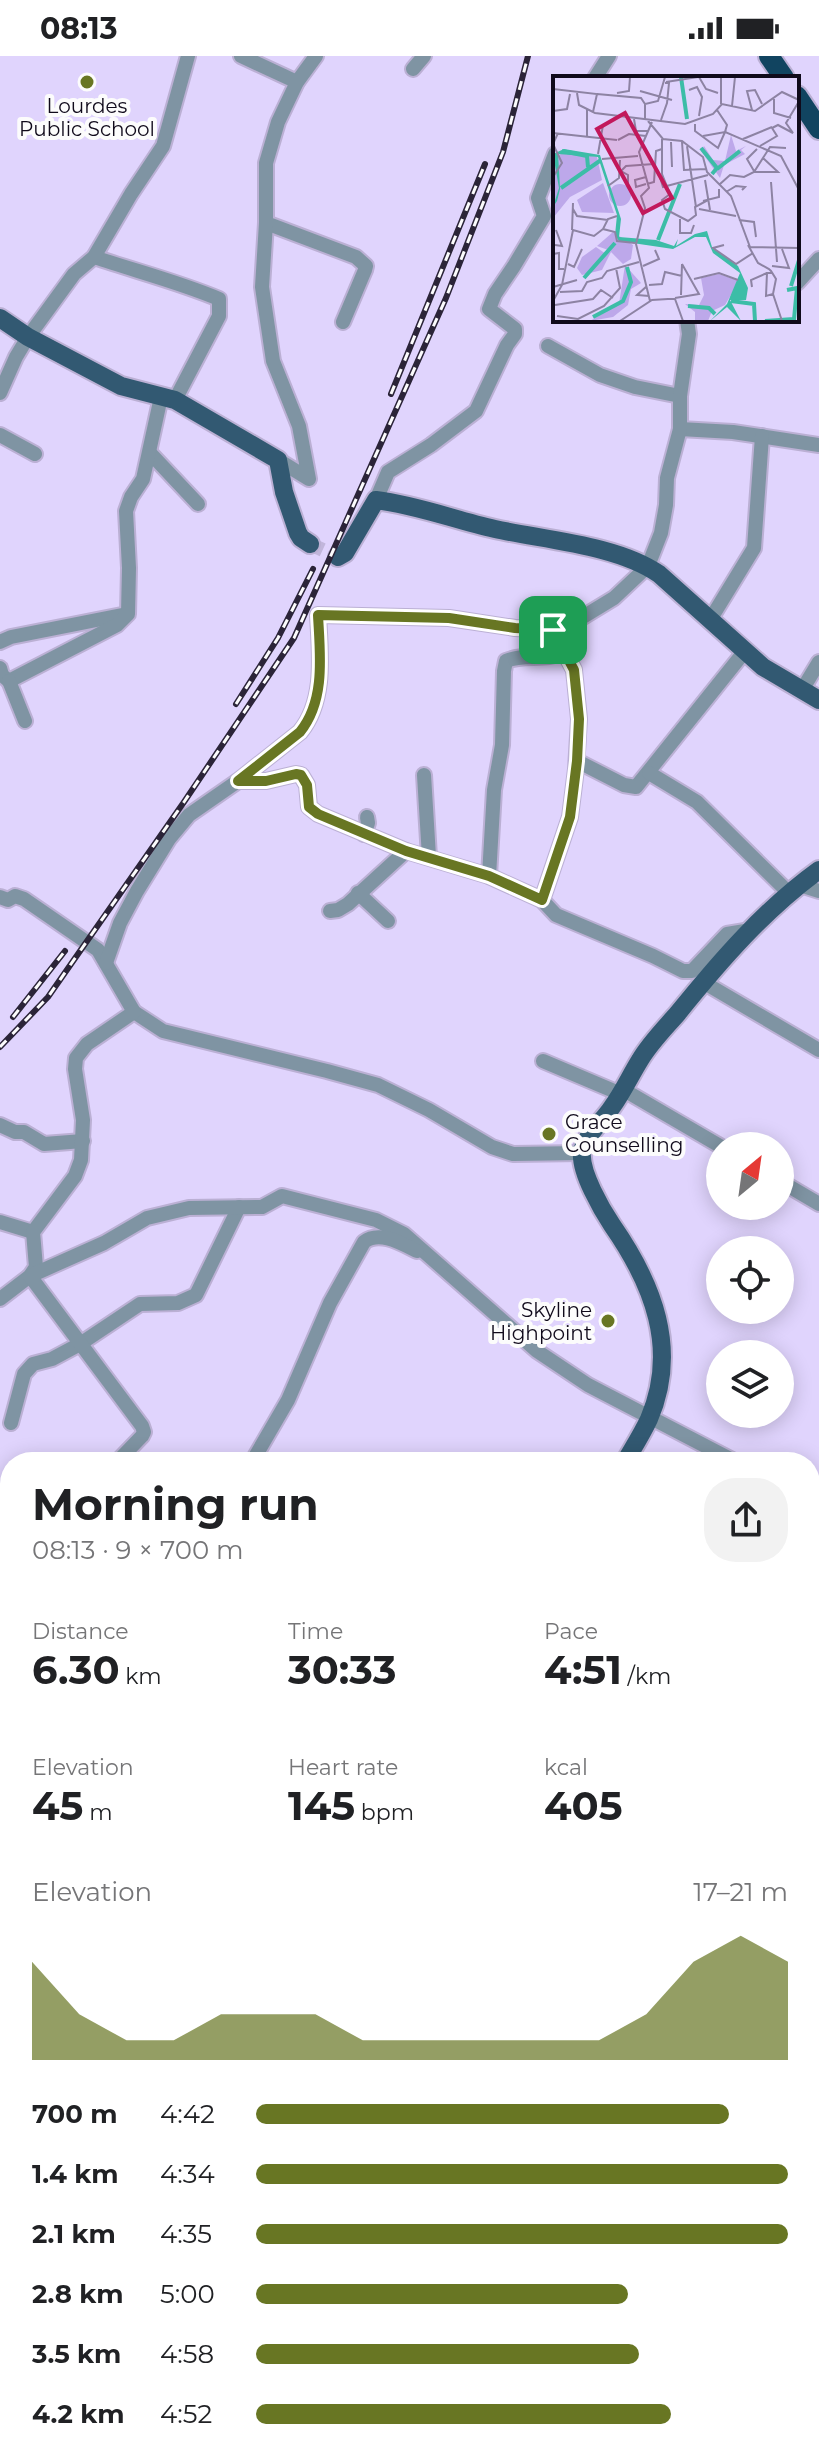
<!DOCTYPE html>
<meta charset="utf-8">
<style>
:root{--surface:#fff;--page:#f2f2f2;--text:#202124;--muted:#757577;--accent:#687623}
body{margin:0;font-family:Montserrat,sans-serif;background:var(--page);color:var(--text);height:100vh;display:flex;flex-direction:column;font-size:30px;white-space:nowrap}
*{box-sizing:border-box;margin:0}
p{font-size:26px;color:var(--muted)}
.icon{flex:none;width:44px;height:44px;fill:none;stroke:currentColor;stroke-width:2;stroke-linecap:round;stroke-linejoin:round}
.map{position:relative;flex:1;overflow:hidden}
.details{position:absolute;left:0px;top:1396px;width:820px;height:1008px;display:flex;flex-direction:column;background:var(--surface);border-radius:32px 32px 0 0;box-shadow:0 4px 20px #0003}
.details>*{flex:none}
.needle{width:52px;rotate:29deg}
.tools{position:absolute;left:706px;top:1076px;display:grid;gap:16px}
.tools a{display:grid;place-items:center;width:88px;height:88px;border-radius:50%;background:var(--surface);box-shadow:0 4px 20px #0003;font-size:40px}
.pin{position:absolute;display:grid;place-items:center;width:68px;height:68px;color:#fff;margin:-34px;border-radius:16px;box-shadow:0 4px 12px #0006}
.round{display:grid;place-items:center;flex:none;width:84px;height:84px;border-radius:32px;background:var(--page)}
.summary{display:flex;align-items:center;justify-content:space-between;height:136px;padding:0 32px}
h1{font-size:44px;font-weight:700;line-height:60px}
.metrics{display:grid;grid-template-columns:repeat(3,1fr);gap:12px;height:136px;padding:8px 32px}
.metrics div{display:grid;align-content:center}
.metrics b{font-size:40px;font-weight:700}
.metrics small{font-size:22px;font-weight:400}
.metrics p{font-size:22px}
.chart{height:224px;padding:16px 32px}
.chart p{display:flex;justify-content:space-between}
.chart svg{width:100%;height:144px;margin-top:8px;fill:var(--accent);opacity:.7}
ul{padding:0 32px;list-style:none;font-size:26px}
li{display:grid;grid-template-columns:128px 96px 1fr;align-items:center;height:60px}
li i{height:20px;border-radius:10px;background:var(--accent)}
.status{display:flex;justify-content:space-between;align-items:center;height:56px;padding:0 40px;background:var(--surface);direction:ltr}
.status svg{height:22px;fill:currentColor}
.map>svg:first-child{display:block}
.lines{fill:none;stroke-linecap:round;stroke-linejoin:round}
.minor-tunnel{stroke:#c1b6db;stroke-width:14;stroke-dasharray:14 7;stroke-linecap:butt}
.minor-casing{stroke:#bbb0d4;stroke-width:18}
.major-casing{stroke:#bbb0d4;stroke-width:22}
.highway-casing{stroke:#bbb0d4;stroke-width:24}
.minor{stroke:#7f94a3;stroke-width:14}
.major{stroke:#325972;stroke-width:18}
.highway{stroke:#114460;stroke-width:20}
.rail-casing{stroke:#2b2438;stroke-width:6}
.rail{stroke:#fcfcfc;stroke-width:3;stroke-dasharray:9;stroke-linecap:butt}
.route-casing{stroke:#fff;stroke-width:16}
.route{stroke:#687623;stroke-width:10}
.poi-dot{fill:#687623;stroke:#fcfcfc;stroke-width:3}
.labels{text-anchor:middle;stroke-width:8;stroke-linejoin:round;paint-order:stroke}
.poi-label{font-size:20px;fill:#100a1b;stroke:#fcfcfc}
.inset-river{fill:none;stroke:#3cbda7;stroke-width:4}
.inset-road{fill:none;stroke:#8d83a3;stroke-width:2}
.view{fill:#c2185b;fill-opacity:0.15;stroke:#c2185b;stroke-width:4}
.inset-edge{fill:none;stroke:#100a1b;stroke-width:4}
</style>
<div class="status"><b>08:13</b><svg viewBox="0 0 49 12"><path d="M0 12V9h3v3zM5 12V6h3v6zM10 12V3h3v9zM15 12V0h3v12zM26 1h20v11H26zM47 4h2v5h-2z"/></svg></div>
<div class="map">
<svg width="819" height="2404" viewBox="0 0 819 2404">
<rect width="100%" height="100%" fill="#e0d4fd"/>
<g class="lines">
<!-- minor-tunnel -->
<polyline class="minor-tunnel" points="310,488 338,501"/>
<defs>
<g id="minor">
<polyline points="241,0 297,26"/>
<polyline points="413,13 424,0"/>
<polyline points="595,22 609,0"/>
<polyline points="266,167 356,201 366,210 365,214 343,266"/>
<path d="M94,201C135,215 179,226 219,243V260L175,344"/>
<polyline points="797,227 819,203"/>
<polyline points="548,290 600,319 635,331 680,340"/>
<polyline points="0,337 16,301 28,281 74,218 94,201 131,138 163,90 188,0"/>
<polyline points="680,373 733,376 819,389"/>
<polyline points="0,379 35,398"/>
<polyline points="150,397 198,448"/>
<polyline points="278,404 309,423 299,370 273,305 262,231 266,167 266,107 278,66 297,26 316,0"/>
<polyline points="376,444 388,416 431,389 476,355 507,289 515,278 515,273 489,253 495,238 514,210 544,160 538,142 555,98"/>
<polyline points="710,564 754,492 762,380"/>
<polyline points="0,586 11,581 127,558"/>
<polyline points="0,612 2,619 9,625 117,569 128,558 129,512 126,455 131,441 143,423 161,341"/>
<polyline points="9,625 25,665"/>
<polyline points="802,634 819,606"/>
<polyline points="577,705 624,729 636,731 745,595"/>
<polyline points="649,717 697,746 790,838"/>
<polyline points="424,719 429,801"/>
<polyline points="238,725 266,725 296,718 301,719 307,729 309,751 318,758 406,795 489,820 542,844 556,859 653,900 683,915 692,915 727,878 751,874"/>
<polyline points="364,778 368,767 367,761"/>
<path d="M489,820L494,734L502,689L504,615L506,605C524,597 545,605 564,596"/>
<polyline points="800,829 819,835"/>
<polyline points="358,837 388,865"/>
<polyline points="0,841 8,844 15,840 24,843 98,894 134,956 163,975 327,1015 378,1029 429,1054 492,1091 513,1098 582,1097"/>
<polyline points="542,844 570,761 576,713 579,663 574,614 553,574"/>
<polyline points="330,855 338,854 348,848 406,795"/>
<path d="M106,907L120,867L137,835L169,783L189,759L238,725L300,676C326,644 320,598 318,559L449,562L515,572L553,574L573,567L614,542L648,510L661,477L666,449L667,422L680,373V340L689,278L687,264"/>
<polyline points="703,926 819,994"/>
<polyline points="543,1005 621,1038"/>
<polyline points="624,1034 720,1090"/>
<polyline points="0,1069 15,1076 24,1076 44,1088 83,1085"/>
<polyline points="780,1125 819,1148"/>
<polyline points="0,1166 33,1176"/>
<polyline points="0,1243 30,1220 36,1211 33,1176 75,1120 81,1104 83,1064 75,1013 76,1002 87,988 134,956"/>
<polyline points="11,1367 24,1318 33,1308 52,1303 80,1288 140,1248 178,1247 196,1239 239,1151"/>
<polyline points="117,1406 142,1380 144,1376 142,1370 30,1220 104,1187 147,1162 189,1152 262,1151 282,1140 376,1164 404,1178 537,1295 588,1329 736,1406"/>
<path d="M252,1406L288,1344L330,1247L364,1186C379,1174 401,1187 417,1195"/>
<polyline points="810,1448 819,1453"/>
<polyline points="810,1474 819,1461"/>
<polyline points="810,1529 819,1535"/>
<polyline points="810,1620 819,1627"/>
<polyline points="0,1639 10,1630"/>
<polyline points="0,1659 10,1670"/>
<polyline points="810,1747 813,1743"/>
<polyline points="810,1885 819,1894"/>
<polyline points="810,2032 819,2037"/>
<polyline points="810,2071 819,2073"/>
<polyline points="6,2112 10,2114"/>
<polyline points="810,2212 819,2216"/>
<polyline points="0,2248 10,2244"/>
<polyline points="810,2309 819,2293"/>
<polyline points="173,2394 182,2404"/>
<polyline points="799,2394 806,2404"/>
<polyline points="296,2404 305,2394"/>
<polyline points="546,2404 554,2394"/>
<polyline points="715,2404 716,2394"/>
</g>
<g id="major">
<polyline points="0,262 28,281 121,330 175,344 278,404 284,436 298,477 301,482 310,488"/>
<path d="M338,501L345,497L376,444C417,449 455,464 495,473C545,484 617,489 659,518L763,611L819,644"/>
<path d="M625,1406C633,1392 642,1378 649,1363C679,1293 653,1228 612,1169C602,1154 580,1116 582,1097C584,1080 603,1065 612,1051C623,1036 630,1020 640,1004C650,987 665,972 678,957C720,905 765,853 819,814"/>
<polyline points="30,2404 38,2394"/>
</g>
<g id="highway">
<polyline points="769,0 784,22"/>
<polyline points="797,40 819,73"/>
</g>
</defs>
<!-- minor casing -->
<use href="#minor" class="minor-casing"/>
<!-- major casing -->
<use href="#major" class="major-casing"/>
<!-- highway casing -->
<use href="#highway" class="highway-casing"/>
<!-- minor -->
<use href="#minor" class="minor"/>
<!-- major -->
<use href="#major" class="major"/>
<!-- highway -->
<use href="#highway" class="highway"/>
<defs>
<g id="rail">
<polyline points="391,338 485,108"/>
<polyline points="236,648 278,582 313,513"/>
<polyline points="13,961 65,895"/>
<polyline points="0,991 48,941 184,746 294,582 446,242 503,96 528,0"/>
</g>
</defs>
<!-- rail casing -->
<use href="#rail" class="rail-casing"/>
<!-- rail -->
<use href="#rail" class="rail"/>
</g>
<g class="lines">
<defs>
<path id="route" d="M318,559L449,562L515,572L553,574L574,614L579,663L577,705L570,761L542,844L489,820L406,795L318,758L309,751L307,729L301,719L296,718L266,725H238L300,676C326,644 320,598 318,559Z"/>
</defs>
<!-- route casing -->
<use href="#route" class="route-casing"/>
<!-- route -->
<use href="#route" class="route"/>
</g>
<!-- markers -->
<g class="poi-dot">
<circle cx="87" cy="26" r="8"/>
<circle cx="549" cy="1078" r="8"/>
<circle cx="608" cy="1265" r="8"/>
</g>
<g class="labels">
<!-- poi labels -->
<g class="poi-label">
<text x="87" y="57">Lourdes<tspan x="87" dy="23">Public School</tspan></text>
<text x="565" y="1073" text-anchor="start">Grace<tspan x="565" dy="23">Counselling</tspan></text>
<text x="592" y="1261" text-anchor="end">Skyline<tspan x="592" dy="23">Highpoint</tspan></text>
</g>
</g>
<!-- overview -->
<g transform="translate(553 20)">
<rect width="246" height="246" fill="#e0d4fd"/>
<path d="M178,59L183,75L193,70L188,74L192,78L171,89L167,102L148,75L151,70L160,84L172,85ZM13,76L44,81L49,104L17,121L0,142V81ZM50,107L61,137L29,136L24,124ZM56 119a11 11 0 1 1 22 0a11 11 0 1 1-22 0ZM60,156L80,169L78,183L70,188L58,176L49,194L29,199L24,192L29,181L43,171L53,178L58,175L44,170ZM72,189L88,207L78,213L75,229L60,241L37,245L66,228ZM166,198L186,205L172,229L159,235L155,245H142V236L132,228L146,229L151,219L148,202Z" fill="#bda8ea"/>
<path d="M11,73L47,79L68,143L66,161L103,164L121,170L125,163L123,170L142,158L154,155L159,171L185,190L195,212L193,224H177L188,245L174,231L157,245L174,228L187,197L160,177L153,161H142L120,173L66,165L62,159L64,139L45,81L5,78L6,94L7,113L4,125L0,131L6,112L0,78Z" fill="#3cbda7"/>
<path class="inset-river" d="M128,1L134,43M148,72L164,92L159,98M9,75L34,80L35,91M164,93L187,75M8,112L48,84M105,164L127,108M31,202L62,167M238,210L246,184M178,225L201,228L202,245M135,230L156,232L162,238M40,241L70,225L78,206L74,191M212,245L241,243L244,212L234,214"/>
<path class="inset-road" d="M146,1L153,13L165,17M113,6L145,1M0,13L44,18L40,36M136,14L144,11L149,21L146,40M87,15L119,24M24,17L26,29L42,37L132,48L160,38L169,28L202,35L229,16L246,24M64,17L76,15L77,1M44,18L88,22L92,28M221,23V37L238,42M168,28V1M179,30L182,1M34,33V60M164,34L174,49L172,56L228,80L246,114M199,34L194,15L202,14L209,28M0,35L14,33L17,18M81,43L83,55H95M92,44V28L105,25L112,1M108,44L114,27L116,7H112M95,45L110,63L129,65L150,81L154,96L178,120L197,171L246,172M142,48V55L165,72L172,56L150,60M0,57L64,64M109,63V98L117,118L109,124L112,133L135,145L143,139L142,131L155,124M190,63L219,51M65,64L76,58L93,60M118,66L119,91M129,66L131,94L153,93M134,70L143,131M207,70L224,60L219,52L225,49L240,57L233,47L245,27M45,78L50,49L54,48M49,83L85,80M201,95L194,83L204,73M201,96H225L210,82M106,98L110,111L155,99M0,101L9,87L0,68L5,57M93,101L82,104L83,111L93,108M152,104L157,134M218,106L224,186M94,108L101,106L103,75L109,73M167,108L177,99L191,101L201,96L217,71L233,72M55,110L66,102L67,84M75,111V99L68,95L73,90L101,88M173,116L183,110L192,111L189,114M150,125L166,121V113M20,133L24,140L55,144M146,133L183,140M64,140L55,143L50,153L62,156L64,165L82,167M127,143V157H138L141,149M186,144L201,146L203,161M19,154L20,127M2,169L9,170L3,154M171,169L160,172L183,188L200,177M195,169L205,187L216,193L218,195L223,203L220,218L213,220L214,197H219M0,178L6,177V193H11M15,188L21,191L29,173M90,190L106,183L102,174M219,190L236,192L229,173M141,203L166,197L185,204M96,209L109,208L112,196L129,200M94,210L84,219L96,220M0,211L24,204M199,211L198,204L214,197M7,216L29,215L34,206L49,202L54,195L86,186M220,218L229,245M128,219L129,188M122,222L146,218L129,188M0,225L9,209L20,154L41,160L50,153M97,225L83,168L92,132L88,120L96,112L86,76L99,46M2,229L40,223L48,214L60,222M4,240L25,243L51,230L67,212L63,192M67,245L99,224L115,223H122L130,245"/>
<path class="view" d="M72,37L119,122L90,137L44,53Z"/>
<rect width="246" height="246" class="inset-edge"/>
</g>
</svg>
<div class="tools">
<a><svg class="needle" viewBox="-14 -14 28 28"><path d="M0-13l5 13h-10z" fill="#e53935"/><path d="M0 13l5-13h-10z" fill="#757577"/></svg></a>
<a><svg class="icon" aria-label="locate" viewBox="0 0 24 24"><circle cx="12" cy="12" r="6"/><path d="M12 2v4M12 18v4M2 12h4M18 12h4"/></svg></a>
<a><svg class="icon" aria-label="layers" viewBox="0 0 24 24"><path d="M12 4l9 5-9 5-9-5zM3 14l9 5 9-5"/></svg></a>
</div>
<div class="pin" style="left:553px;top:574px;background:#1e9e55"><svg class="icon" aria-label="arrive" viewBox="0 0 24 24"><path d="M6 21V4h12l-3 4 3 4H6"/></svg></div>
<section class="details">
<div class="summary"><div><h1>Morning run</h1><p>08:13 · 9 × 700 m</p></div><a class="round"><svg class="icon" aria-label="share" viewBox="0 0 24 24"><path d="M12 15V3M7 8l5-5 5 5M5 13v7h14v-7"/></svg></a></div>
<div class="metrics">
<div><p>Distance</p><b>6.30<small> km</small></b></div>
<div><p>Time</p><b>30:33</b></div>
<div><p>Pace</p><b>4:51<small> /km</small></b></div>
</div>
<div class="metrics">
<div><p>Elevation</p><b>45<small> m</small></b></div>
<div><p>Heart rate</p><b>145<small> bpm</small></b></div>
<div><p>kcal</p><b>405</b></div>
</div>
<div class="chart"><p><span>Elevation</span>17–21 m</p>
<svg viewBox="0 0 160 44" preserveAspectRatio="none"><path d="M0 44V14L10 30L20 38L30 38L40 30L50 30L60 30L70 38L80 38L90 38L100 38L110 38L120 38L130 30L140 14L150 6L160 14V44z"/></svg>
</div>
<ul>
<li><b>700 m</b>4:42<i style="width:89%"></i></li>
<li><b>1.4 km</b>4:34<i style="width:100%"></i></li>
<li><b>2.1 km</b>4:35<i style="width:100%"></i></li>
<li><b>2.8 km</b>5:00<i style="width:70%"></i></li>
<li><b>3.5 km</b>4:58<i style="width:72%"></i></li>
<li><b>4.2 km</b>4:52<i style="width:78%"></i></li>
</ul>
</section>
</div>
